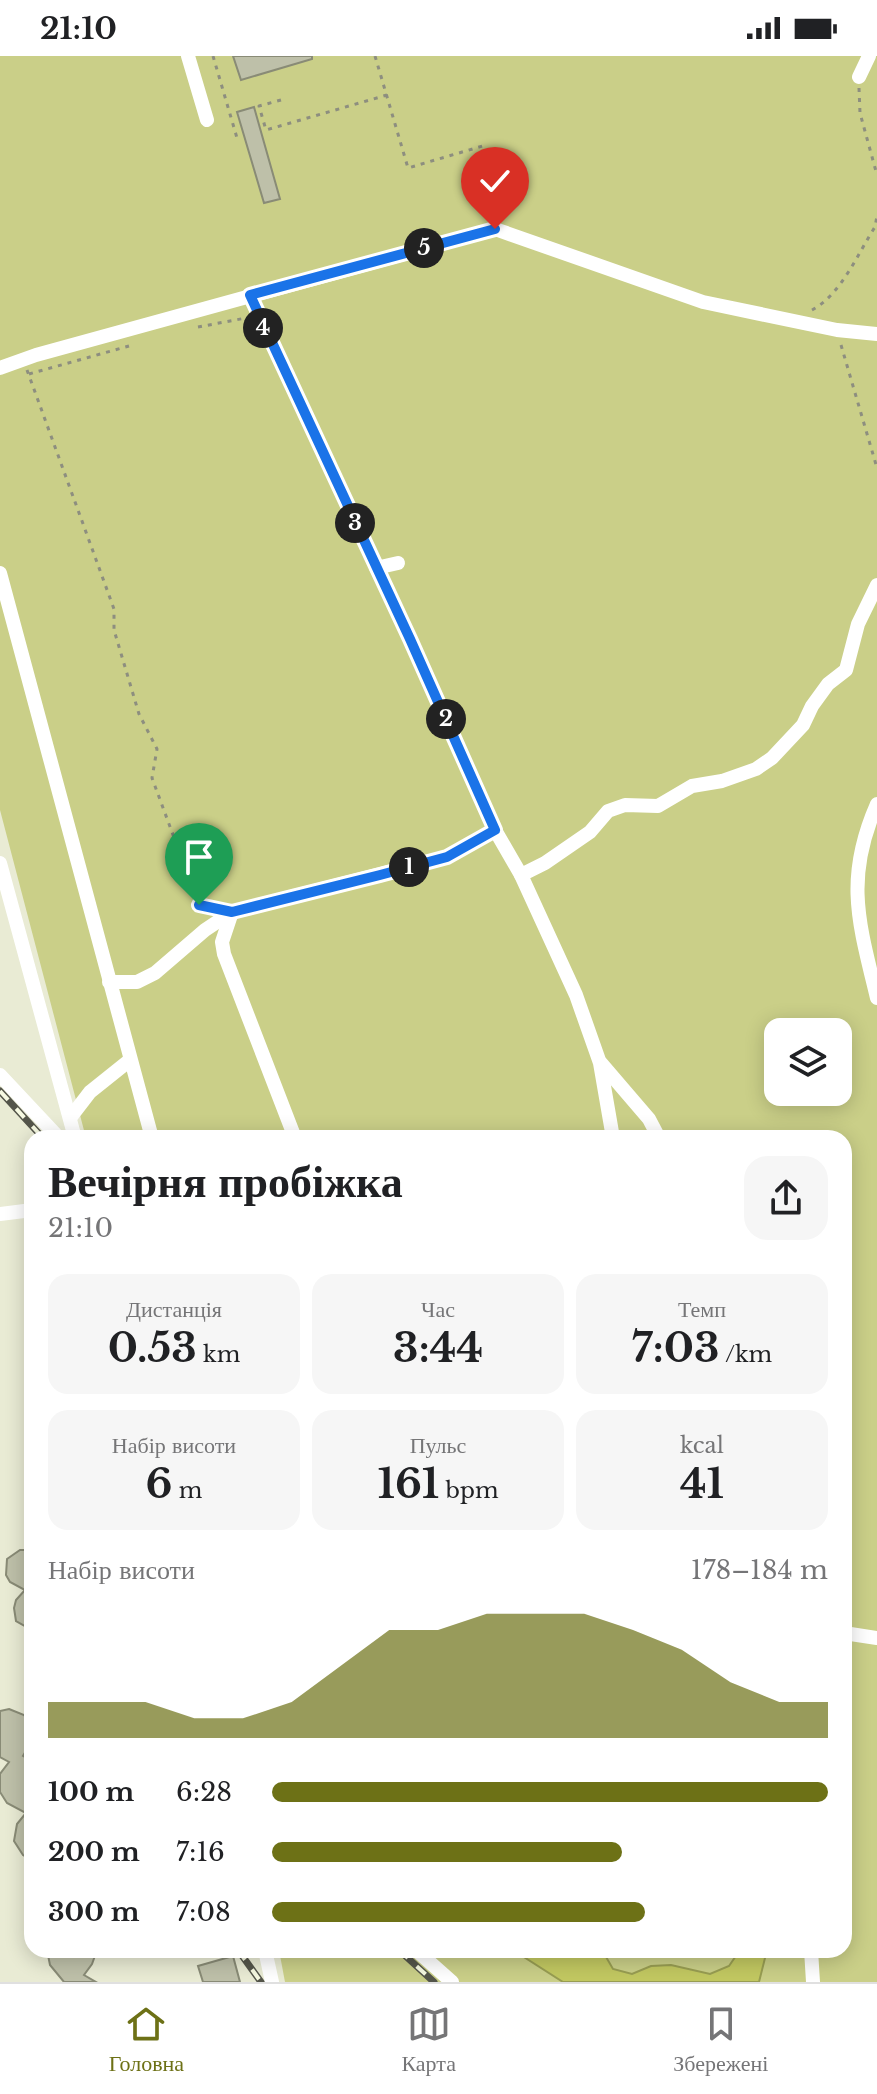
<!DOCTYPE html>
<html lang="uk">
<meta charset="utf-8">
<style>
:root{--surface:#fff;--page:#f6f6f6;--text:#202124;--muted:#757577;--line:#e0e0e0;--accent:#6d7116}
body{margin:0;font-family:"Libre Baskerville",serif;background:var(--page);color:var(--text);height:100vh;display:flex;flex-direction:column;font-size:30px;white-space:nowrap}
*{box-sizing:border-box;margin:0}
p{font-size:26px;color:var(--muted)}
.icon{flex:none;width:44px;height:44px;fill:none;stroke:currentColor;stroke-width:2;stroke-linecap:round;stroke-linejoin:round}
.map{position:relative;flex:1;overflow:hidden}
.panel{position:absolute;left:24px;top:1074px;width:828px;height:828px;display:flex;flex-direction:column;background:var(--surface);border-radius:24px;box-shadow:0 4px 20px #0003}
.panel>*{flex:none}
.tools{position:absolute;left:764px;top:962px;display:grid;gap:16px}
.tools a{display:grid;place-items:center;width:88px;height:88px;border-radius:16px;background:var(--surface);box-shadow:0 4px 20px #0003;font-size:40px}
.pin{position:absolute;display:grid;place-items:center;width:68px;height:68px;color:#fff;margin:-82px -34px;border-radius:50% 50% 50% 0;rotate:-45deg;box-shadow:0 0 8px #0007}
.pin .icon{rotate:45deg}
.km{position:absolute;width:40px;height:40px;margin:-20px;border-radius:50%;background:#222;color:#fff;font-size:22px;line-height:40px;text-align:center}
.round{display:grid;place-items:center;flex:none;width:84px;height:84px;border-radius:24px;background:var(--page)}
.head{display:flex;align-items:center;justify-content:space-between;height:136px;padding:0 24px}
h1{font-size:44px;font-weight:700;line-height:60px}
.figures{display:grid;grid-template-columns:repeat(3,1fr);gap:12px;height:136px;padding:8px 24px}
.figures div{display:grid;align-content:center;border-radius:20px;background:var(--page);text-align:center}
.figures b{font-size:40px;font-weight:700}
.figures small{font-size:22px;font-weight:400}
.figures p{font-size:22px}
.chart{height:224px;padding:16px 24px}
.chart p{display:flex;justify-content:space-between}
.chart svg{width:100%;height:144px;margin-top:8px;fill:var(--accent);opacity:.7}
ul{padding:0 24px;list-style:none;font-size:26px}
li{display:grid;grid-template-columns:128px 96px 1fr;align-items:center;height:60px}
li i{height:20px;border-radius:10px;background:var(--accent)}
.status{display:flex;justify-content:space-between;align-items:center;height:56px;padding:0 40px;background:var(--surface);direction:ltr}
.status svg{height:22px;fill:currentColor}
.dock{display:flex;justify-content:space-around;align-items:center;height:112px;border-top:2px solid var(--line);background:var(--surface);font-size:22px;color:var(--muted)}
.dock a{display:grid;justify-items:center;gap:4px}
.dock .selected{color:var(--accent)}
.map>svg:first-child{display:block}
.green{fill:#cacf88;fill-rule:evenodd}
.water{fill:#c2c861;stroke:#989d52;stroke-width:2}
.building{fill:#bec0a9;stroke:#898b76;stroke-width:2}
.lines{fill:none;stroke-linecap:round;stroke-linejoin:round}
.path{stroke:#8d8e7f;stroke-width:3;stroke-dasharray:4 6;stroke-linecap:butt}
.minor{stroke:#fff;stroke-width:14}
.rail-casing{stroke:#54554a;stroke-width:7}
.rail{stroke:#f6f9e1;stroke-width:4;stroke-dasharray:12;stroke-linecap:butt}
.route-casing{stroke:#fff;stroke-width:16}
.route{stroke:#1a73e8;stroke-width:10}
</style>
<div class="status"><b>21:10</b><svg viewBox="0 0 49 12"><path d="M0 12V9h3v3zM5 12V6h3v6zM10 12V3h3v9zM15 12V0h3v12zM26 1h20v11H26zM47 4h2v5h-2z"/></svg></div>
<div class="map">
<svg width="877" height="1926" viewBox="0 0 877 1926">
<rect width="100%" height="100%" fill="#e9ebd4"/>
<!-- green -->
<path class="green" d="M0,0H877V1926H285L279,1894H844V1082H86L0,754ZM778,976H838V1036H778Z"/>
<!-- water -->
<polygon class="water" points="513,1894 602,1894 613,1913 632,1918 651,1910 671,1909 710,1918 729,1910 740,1894 767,1894 759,1926 563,1926"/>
<!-- building -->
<g class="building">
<polygon points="233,0 312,0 312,3 241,24"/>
<polygon points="254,51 280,143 264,147 237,56"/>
<polygon points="20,1494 32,1494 32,1574 16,1565 14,1552 16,1544 25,1534 10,1526 6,1519 7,1503"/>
<polygon points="9,1653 24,1659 32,1670 32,1685 23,1700 32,1705 32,1804 23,1799 14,1785 17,1768 26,1757 7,1747 0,1736 0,1718 9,1706 0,1701 0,1655"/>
<polygon points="47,1894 97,1894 92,1908 84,1919 96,1926 64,1926 50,1909"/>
<polygon points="233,1900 240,1926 203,1926 198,1910"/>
</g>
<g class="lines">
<!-- path -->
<g class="path">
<polyline points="213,0 237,82"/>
<polyline points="375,0 408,112 486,89"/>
<polyline points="859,32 860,57 877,119"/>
<polyline points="281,44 259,50 266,74 387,39"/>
<path d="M812,254C841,239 858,197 875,171L877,160"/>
<polyline points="198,271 246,262"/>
<polyline points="841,289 877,412"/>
<polyline points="27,314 114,553 114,574 139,658 157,693 152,722 199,849 212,852"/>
<polyline points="29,318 129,290"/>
</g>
<!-- minor -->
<g class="minor">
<polyline points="188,0 207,64"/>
<polyline points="859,21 869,0"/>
<polyline points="250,239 410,583 495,774 521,819 576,939 600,1007 613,1082"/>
<polyline points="0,312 36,299 495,173 703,246 837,274 877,278"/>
<polyline points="376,512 398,507"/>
<polyline points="0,517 152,1082"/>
<path d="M877,748C844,823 859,867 877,942"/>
<polyline points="0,807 75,1082"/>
<polyline points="521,819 545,807 590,776 608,755 625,749 658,750 692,730 722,725 756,713 772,702 803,669 812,650 828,628 846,614 858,568 877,529"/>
<polyline points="232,856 222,886 224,898 295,1082"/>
<polyline points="109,926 137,926 155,917 205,874 232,856 447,801 495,774"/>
<polyline points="601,1007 649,1063 659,1082"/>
<polyline points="0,1019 59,1082"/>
<polyline points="70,1062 90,1036 130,1004"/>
<polyline points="0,1158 32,1154"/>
<polyline points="844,1577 877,1582"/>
<polyline points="265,1894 272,1926"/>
<polyline points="416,1894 452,1926"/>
<polyline points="811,1894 813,1926"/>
</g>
<defs>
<g id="rail">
<polyline points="0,1035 43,1082"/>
<polyline points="238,1894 261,1926"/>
<polyline points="399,1894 434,1926"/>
</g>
</defs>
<!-- rail casing -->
<use href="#rail" class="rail-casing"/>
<!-- rail -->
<use href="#rail" class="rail"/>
</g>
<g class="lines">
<defs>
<polyline id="route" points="199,849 232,856 380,819 447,801 495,774 410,583 250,239 495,173"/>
</defs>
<!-- route casing -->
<use href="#route" class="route-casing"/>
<!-- route -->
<use href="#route" class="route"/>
</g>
</svg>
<div class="tools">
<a><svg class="icon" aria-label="layers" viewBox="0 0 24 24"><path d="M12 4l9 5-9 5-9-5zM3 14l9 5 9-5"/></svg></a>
</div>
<div class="pin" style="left:199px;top:849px;background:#1e9e55"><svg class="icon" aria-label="arrive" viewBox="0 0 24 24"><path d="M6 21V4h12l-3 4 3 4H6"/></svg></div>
<div class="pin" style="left:495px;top:173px;background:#d93025"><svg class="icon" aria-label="check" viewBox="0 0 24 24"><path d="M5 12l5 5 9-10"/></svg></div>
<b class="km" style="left:409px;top:811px">1</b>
<b class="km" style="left:446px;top:663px">2</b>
<b class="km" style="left:355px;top:467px">3</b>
<b class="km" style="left:263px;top:272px">4</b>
<b class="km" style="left:424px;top:192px">5</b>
<section class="panel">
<div class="head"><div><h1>Вечірня пробіжка</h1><p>21:10</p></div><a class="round"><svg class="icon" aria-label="share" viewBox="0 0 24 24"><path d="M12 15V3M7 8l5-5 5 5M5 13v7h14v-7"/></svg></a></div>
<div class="figures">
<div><p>Дистанція</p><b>0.53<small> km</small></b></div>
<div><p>Час</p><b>3:44</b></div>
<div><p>Темп</p><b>7:03<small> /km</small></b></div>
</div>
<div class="figures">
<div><p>Набір висоти</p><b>6<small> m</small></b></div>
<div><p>Пульс</p><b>161<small> bpm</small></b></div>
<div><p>kcal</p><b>41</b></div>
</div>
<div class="chart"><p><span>Набір висоти</span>178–184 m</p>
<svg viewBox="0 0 160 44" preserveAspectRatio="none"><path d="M0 44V33L10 33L20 33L30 38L40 38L50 33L60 22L70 11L80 11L90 6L100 6L110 6L120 11L130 17L140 27L150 33L160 33V44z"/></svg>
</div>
<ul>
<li><b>100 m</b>6:28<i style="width:100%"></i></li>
<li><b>200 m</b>7:16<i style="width:63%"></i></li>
<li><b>300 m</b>7:08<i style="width:67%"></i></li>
</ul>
</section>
</div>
<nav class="dock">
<a class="selected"><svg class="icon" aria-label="home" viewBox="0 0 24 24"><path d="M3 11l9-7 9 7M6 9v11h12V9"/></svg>Головна</a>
<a><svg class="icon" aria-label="map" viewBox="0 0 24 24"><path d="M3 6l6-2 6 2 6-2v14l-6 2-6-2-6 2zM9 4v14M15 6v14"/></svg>Карта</a>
<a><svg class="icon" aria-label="saved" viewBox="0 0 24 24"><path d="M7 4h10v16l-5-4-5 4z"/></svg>Збережені</a>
</nav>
